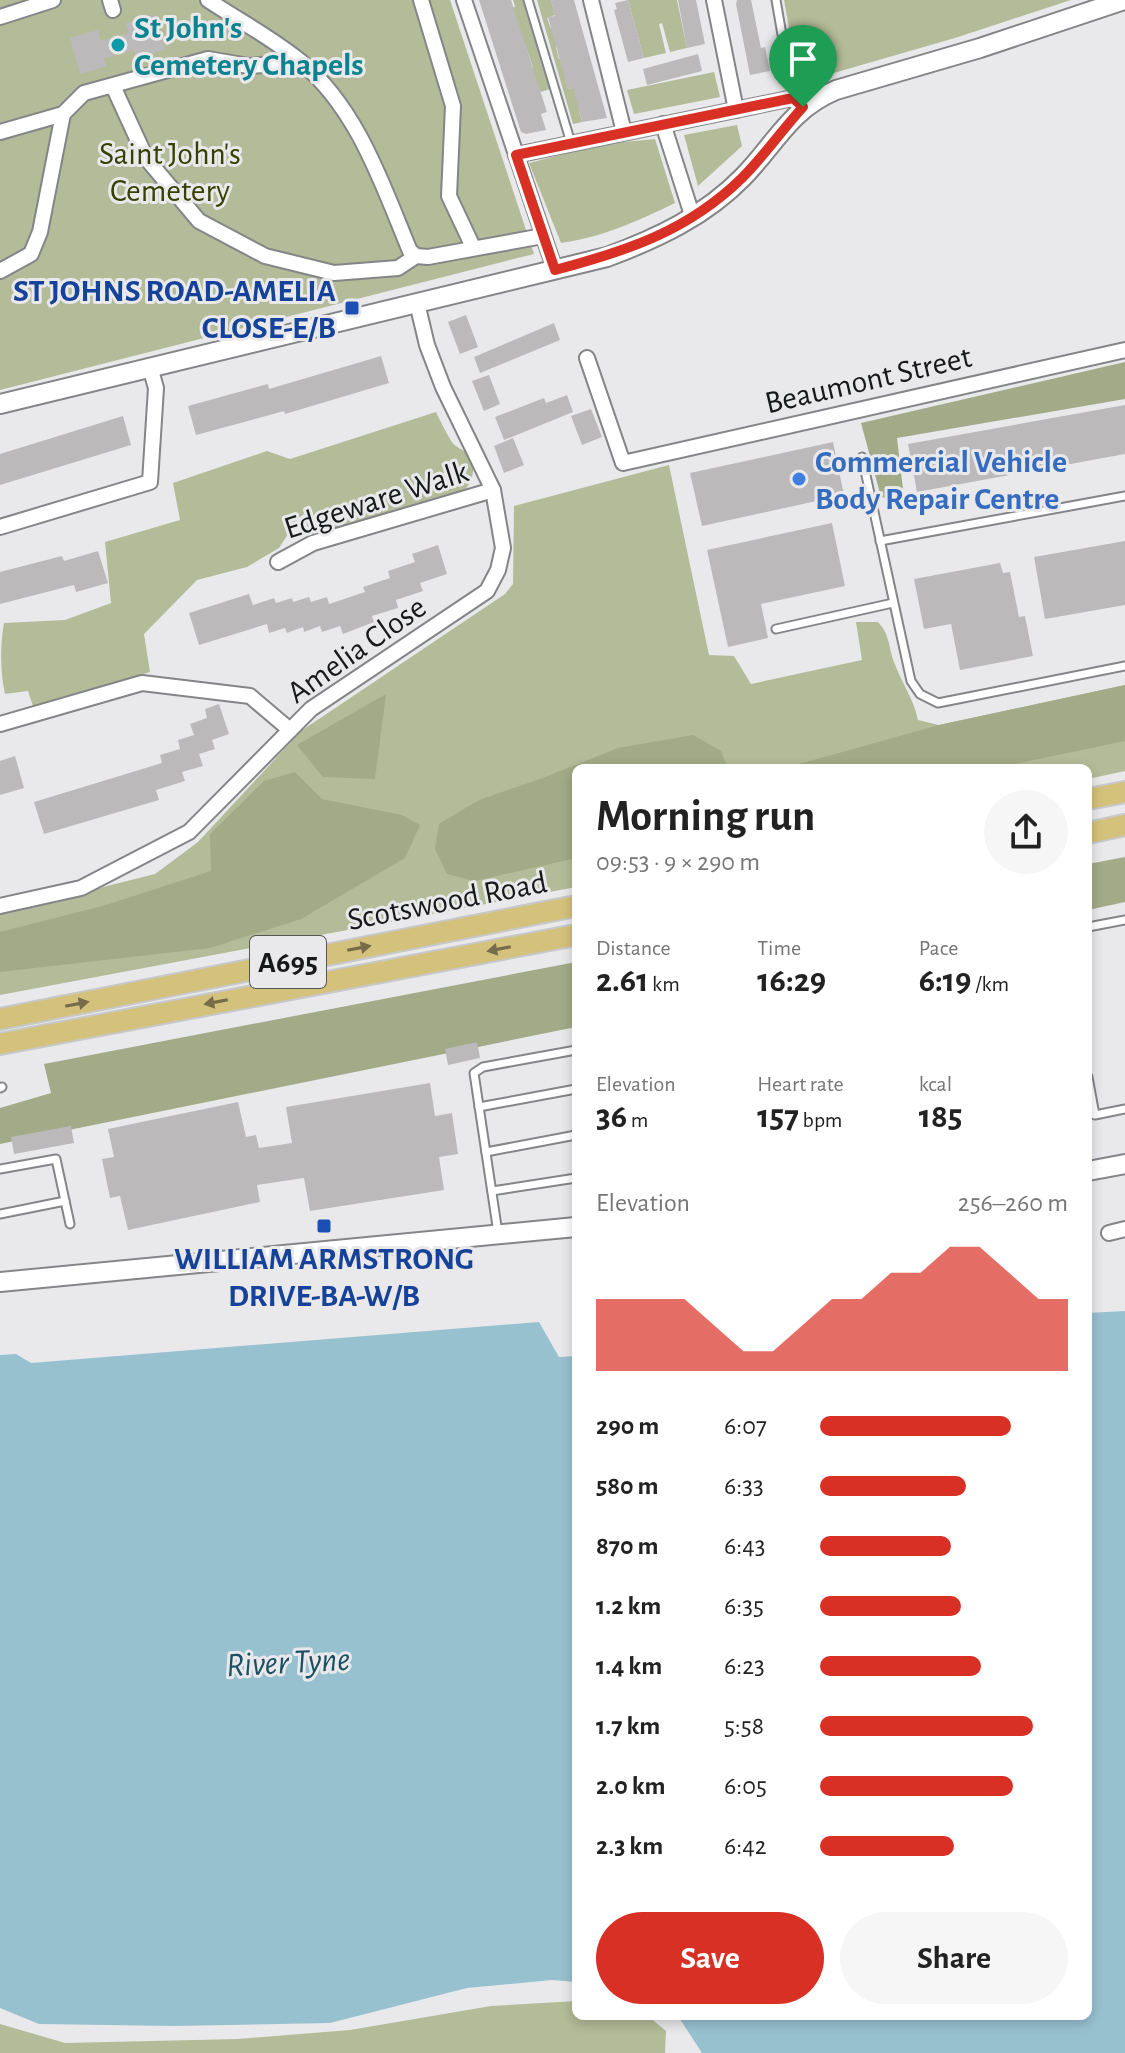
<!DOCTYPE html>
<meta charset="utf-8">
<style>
:root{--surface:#fff;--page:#f6f6f6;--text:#222;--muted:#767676;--accent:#d93025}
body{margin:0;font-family:"Alegreya Sans",sans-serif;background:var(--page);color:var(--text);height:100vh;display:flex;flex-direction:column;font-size:30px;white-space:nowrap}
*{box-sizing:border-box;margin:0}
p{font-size:26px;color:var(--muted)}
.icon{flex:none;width:44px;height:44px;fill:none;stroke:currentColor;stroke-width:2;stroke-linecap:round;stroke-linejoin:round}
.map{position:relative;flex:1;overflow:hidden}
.sheet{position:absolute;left:572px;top:764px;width:520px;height:1256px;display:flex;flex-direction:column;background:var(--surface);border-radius:12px;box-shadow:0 4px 12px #0003}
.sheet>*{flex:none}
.pin{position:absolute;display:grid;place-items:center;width:68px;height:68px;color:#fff;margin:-82px -34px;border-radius:50% 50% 50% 0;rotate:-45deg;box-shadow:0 0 8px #0007}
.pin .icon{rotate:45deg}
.round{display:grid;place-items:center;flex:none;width:84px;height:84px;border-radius:42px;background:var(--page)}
.headline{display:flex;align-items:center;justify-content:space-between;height:136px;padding:0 24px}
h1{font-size:44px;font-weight:600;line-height:60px}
.metrics{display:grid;grid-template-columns:repeat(3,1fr);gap:12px;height:136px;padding:8px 24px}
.metrics div{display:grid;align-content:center}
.metrics b{font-size:34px;font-weight:600}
.metrics small{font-size:22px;font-weight:400}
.metrics p{font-size:22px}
.chart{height:224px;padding:16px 24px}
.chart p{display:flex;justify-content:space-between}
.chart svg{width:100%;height:144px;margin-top:8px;fill:var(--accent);opacity:.7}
.button{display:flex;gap:16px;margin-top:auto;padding:16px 24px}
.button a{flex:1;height:92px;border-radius:48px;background:var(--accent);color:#fff;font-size:32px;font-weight:600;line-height:92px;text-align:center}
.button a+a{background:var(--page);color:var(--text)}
ul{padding:0 24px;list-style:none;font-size:26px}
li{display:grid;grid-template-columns:128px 96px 1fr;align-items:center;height:60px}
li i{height:20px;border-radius:10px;background:var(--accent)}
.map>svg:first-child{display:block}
.green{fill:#b4bb98}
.forest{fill:#a3aa88}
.water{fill:#98c1d0}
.building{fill:#bcb9bb}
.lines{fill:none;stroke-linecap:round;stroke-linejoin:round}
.lane-casing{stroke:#848588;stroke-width:11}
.street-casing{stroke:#848588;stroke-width:18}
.secondary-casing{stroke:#848588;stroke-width:22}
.primary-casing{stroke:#c7c8c8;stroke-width:24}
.lane{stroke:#fff;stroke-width:7}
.street{stroke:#fff;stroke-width:14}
.secondary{stroke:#fff;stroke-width:18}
.primary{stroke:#d4c17b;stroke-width:20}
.oneway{fill:#766c4a}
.route-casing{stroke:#fff;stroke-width:16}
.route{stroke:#d93025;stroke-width:10}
.culture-dot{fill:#0f9aa8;stroke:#e9e9ec;stroke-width:3}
.transit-dot{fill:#1a4fb4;stroke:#e9e9ec;stroke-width:3}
.shop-dot{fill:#3f7fe0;stroke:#e9e9ec;stroke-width:3}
.labels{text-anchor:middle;stroke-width:6;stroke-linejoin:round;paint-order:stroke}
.shield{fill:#e9e9ec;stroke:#565758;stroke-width:2}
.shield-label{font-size:30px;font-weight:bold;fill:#171819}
.culture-label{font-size:32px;font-weight:bold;fill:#0d838f;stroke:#e9e9ec;text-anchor:start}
.park-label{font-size:32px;fill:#373f02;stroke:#e9e9ec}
.transit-label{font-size:32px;font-weight:bold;fill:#164399;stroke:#e9e9ec;text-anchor:end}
.street-label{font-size:32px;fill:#171819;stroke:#e9e9ec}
.shop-label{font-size:32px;font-weight:bold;fill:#366cbe;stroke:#e9e9ec;text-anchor:start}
.water-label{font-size:34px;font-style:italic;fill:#1a5162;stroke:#e9e9ec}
</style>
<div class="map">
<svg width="1125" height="2053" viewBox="0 0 1125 2053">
<rect width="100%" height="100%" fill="#e9e9ec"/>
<!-- green -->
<g class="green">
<polygon points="0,0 450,0 534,254 0,390"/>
<path d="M513,0H523L550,89L541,92L527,70L533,67C526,47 520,28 507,10L515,7Z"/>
<polygon points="537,0 551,0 555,15 547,18 551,29 558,27 556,48 559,59 567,57 565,78 568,89 575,87 581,110 579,111 582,122 573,124"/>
<polygon points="628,0 677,0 687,48 670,52 662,23 659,24 666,53 644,58"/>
<polygon points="784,0 1071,0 955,38 799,83"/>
<polygon points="714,72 720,97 634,114 627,90"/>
<polygon points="737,125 742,146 698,186 684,135"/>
<path d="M655,139L675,203C638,221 603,237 561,243L529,163L603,144Z"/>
<path d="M436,412C441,422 446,433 452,442C456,448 463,449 468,454C477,466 473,482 464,491L310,536L304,514L297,520L279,548L247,567L197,580L144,634L150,672L33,706L28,691L5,694C0,671 0,645 4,623L65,620L111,603L105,542L180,520L173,483L267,451L290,459Z"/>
<path d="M669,465L709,655L734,656L751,684L862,660L856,622H878C890,635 888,645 894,662C901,682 914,699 918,720L939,725L1125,685V771L1088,779V768H576V887L0,995V913L155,874L198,842L301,731L505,594L513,584L514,506Z"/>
<polygon points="576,2001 576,2016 648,2016 666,2031 665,2053 0,2053 0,2024 65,2043 238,2039 350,2030 491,2006"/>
</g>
<!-- forest -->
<g class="forest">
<polygon points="1125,362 1125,399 897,438 904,498 895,500 881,497 861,423"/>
<polygon points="1125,685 1125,741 996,768 785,768 939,725"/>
<polygon points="386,694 375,779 323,777 297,745"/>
<polygon points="693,735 721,751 728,768 576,768 576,858 475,881 447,874 435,849 439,824 479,800 540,779 618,748"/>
<polygon points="295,772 322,799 402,815 420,825 405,858 301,919 210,948 0,972 0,932 106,905 211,871 210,834 264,781"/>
<polygon points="1125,857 1125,902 1088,910 1088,864"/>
<polygon points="576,962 576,1027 0,1144 0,1108 51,1093 44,1064"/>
</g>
<!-- water -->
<g class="water">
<polygon points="1125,1311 1125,2053 702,2053 678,2016 1088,2016 1088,1313"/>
<polygon points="539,1322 559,1357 576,1356 576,1982 552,1980 467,1988 330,2023 174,2026 39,2024 0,2008 0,1355 16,1354 31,1363"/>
</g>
<!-- building -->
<g class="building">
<polygon points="479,0 511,0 547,112 541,114 546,130 526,134 521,132"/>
<polygon points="551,0 574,0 607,118 582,122 573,88 568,89 548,17 555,16"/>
<polygon points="628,0 644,58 628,62 614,10 617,9 615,3"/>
<polygon points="678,0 696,0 705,44 687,48"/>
<polygon points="737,0 751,0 761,48 765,47 770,71 750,75 736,4"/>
<polygon points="155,15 165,50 136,58 134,50 104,58 107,66 80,74 70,38 98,30 101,41 129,33 126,23"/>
<polygon points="698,54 702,71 647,85 643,69"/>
<polygon points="466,315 478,347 460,354 448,322"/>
<polygon points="554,323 560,340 480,373 474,357"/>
<polygon points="381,356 389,383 285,414 284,411 196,435 188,406 268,384 269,389"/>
<polygon points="489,375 500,404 484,411 472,381"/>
<polygon points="567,395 573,412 504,440 495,417 544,398 546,403"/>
<polygon points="1125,405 1125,454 917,492 908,444"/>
<polygon points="591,409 602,437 582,445 571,416"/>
<polygon points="123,416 131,445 0,485 0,454"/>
<polygon points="513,438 524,465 504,473 494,446"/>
<polygon points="833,442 844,495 702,526 690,473"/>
<polygon points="832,523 845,586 761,604 768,638 728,647 707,550"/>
<polygon points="1125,541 1125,605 1045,619 1034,557"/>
<polygon points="438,545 447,574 420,583 423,591 396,600 398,608 372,616 374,622 343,634 340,626 322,632 320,626 304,632 303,627 287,633 285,628 269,633 267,624 199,645 189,613 249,594 253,605 274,598 276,603 292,598 293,602 309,597 311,602 327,597 329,604 365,592 363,587 390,578 388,571 415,562 412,554"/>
<polygon points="98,551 108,583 76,592 74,585 0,604 0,572 62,556 64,561"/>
<polygon points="1000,563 1003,573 1010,572 1019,617 1025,616 1033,656 960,670 951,624 924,629 914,579"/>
<polygon points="219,704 229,734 212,740 215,749 199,754 203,766 182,772 185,781 156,790 159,800 44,834 34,802 162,763 160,755 180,749 178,740 194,735 190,724 207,718 205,709"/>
<polygon points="15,756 24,788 0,795 0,761"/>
<polygon points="477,1042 480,1058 448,1065 445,1049"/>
<polygon points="430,1083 435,1116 452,1113 458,1154 439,1157 444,1190 310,1211 304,1178 257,1185 260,1202 128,1230 120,1196 110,1198 102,1159 114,1157 108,1129 238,1102 246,1137 256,1135 259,1148 292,1143 286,1107"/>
<polygon points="71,1126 74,1143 14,1154 11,1137"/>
</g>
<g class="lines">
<defs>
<g id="lane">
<polyline points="528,0 571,143"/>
<polyline points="776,0 793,98"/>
<polyline points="862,457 911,681 920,694 938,703 1125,666"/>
<polyline points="880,541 1125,496"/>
<polyline points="776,629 893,603"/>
<polyline points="1088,927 1125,920"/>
<polyline points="1088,1077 1095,1115 1125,1109"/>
<polyline points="0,1088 2,1087"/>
<polyline points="479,1107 576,1089"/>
<polyline points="486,1152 576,1135"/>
<polyline points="0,1169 56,1159 70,1224"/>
<polyline points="492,1191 576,1178"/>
<polyline points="0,1214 65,1201"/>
<polyline points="498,1233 474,1073 483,1067 576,1050"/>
</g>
<g id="street">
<polyline points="110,0 113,10"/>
<path d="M208,0C238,20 272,38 300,61C358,109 382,184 410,251L416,256L428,257L543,236"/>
<polyline points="421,0 453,106 449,196 473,247"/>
<polyline points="464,0 555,270"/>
<polyline points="591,0 624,132"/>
<polyline points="714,0 736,110"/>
<polyline points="0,17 53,0"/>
<polyline points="113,86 146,158 199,221 265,256 334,273 398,268 416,256"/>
<polyline points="663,124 693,218"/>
<polyline points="0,132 63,114 84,93 208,59 249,66 301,62"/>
<polyline points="516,155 793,98 803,107"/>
<polyline points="0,271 31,254 40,232 63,114"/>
<polyline points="587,358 623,463 1125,350"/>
<polyline points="0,527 150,482 156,388 150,367"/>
<polyline points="278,562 313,543 493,490"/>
<polyline points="0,724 142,683 250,696 290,730"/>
<polyline points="0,906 81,888 189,832 311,709 487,591 498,570 503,548 493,490 443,387 427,345 417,303"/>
<polyline points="1109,1233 1125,1229"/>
</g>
<g id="secondary">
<path d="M0,404L607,257C658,238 705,216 743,177C777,142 789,110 836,90L980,48L1124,0"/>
<polyline points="1088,1171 1125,1164"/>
<polyline points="0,1282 576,1227"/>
</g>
<g id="primary">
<polyline points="1088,799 1125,792"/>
<polyline points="1088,833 1125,825"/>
<polyline points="0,1019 576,906"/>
<polyline points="0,1044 576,935"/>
</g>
</defs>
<!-- lane casing -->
<use href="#lane" class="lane-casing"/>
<!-- street casing -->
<use href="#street" class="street-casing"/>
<!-- secondary casing -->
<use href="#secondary" class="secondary-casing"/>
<!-- primary casing -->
<use href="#primary" class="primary-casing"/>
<!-- lane -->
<use href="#lane" class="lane"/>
<!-- street -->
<use href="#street" class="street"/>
<!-- secondary -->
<use href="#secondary" class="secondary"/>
<!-- primary -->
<use href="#primary" class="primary"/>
</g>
<!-- one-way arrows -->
<defs><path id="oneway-solid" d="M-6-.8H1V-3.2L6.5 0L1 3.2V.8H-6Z" transform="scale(2)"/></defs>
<g class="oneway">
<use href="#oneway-solid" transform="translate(359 948) rotate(-11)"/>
<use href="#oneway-solid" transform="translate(499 949) rotate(169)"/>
<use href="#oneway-solid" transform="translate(216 1002) rotate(169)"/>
<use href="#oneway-solid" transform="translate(77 1004) rotate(-11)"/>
</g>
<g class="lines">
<defs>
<path id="route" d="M793,98L803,107C782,130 764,156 742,178C688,231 627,251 555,270L516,155Z"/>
</defs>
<!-- route casing -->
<use href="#route" class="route-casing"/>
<!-- route -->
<use href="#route" class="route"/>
</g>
<!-- markers -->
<circle class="culture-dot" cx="118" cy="45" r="8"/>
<g class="transit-dot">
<rect x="344" y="300" width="16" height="16" rx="4"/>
<rect x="316" y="1218" width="16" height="16" rx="4"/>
</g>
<circle class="shop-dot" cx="799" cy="479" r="8"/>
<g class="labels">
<!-- shield labels -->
<rect class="shield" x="250" y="936" width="76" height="52" rx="6"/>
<g class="shield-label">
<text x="288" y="972">A695</text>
</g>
<!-- culture labels -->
<g class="culture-label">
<text x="134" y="38">St John's<tspan x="134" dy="37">Cemetery Chapels</tspan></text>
</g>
<!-- park labels -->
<g class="park-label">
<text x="170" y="164">Saint John's<tspan x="170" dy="37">Cemetery</tspan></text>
</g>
<!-- transit labels -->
<g class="transit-label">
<text x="336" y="301">ST JOHNS ROAD-AMELIA<tspan x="336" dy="37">CLOSE-E/B</tspan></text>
<text x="324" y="1269" text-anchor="middle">WILLIAM ARMSTRONG<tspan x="324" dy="37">DRIVE-BA-W/B</tspan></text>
</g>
<!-- street labels -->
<g class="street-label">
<text transform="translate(868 379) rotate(-13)" y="11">Beaumont Street</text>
<text transform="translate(376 499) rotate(-18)" y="11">Edgeware Walk</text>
<text transform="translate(356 649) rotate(-35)" y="11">Amelia Close</text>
<text transform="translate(447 900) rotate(-11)" y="11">Scotswood Road</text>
</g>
<!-- shop labels -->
<g class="shop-label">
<text x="815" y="472">Commercial Vehicle<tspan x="815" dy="37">Body Repair Centre</tspan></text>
</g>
<!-- water labels -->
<g class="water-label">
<text transform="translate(288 1661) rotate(-3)" y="12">River Tyne</text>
</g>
</g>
</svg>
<div class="pin" style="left:803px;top:107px;background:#1e9e55"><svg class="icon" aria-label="arrive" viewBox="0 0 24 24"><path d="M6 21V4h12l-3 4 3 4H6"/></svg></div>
<section class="sheet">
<div class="headline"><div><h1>Morning run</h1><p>09:53 · 9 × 290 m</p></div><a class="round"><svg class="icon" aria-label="share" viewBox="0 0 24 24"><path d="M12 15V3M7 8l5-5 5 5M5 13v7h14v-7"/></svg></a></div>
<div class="metrics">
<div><p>Distance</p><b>2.61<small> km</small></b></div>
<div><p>Time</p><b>16:29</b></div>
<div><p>Pace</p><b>6:19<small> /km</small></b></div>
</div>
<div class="metrics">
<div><p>Elevation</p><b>36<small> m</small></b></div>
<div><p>Heart rate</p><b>157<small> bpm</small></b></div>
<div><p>kcal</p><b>185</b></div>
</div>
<div class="chart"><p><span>Elevation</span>256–260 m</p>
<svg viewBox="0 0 160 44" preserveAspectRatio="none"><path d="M0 44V22L10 22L20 22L30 22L40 30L50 38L60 38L70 30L80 22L90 22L100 14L110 14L120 6L130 6L140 14L150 22L160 22V44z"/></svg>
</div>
<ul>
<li><b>290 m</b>6:07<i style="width:77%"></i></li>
<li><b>580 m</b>6:33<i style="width:59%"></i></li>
<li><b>870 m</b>6:43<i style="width:53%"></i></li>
<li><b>1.2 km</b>6:35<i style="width:57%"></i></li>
<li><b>1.4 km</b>6:23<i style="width:65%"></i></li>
<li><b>1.7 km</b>5:58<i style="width:86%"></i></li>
<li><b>2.0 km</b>6:05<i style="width:78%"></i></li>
<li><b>2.3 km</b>6:42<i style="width:54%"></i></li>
</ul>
<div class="button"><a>Save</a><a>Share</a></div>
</section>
</div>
